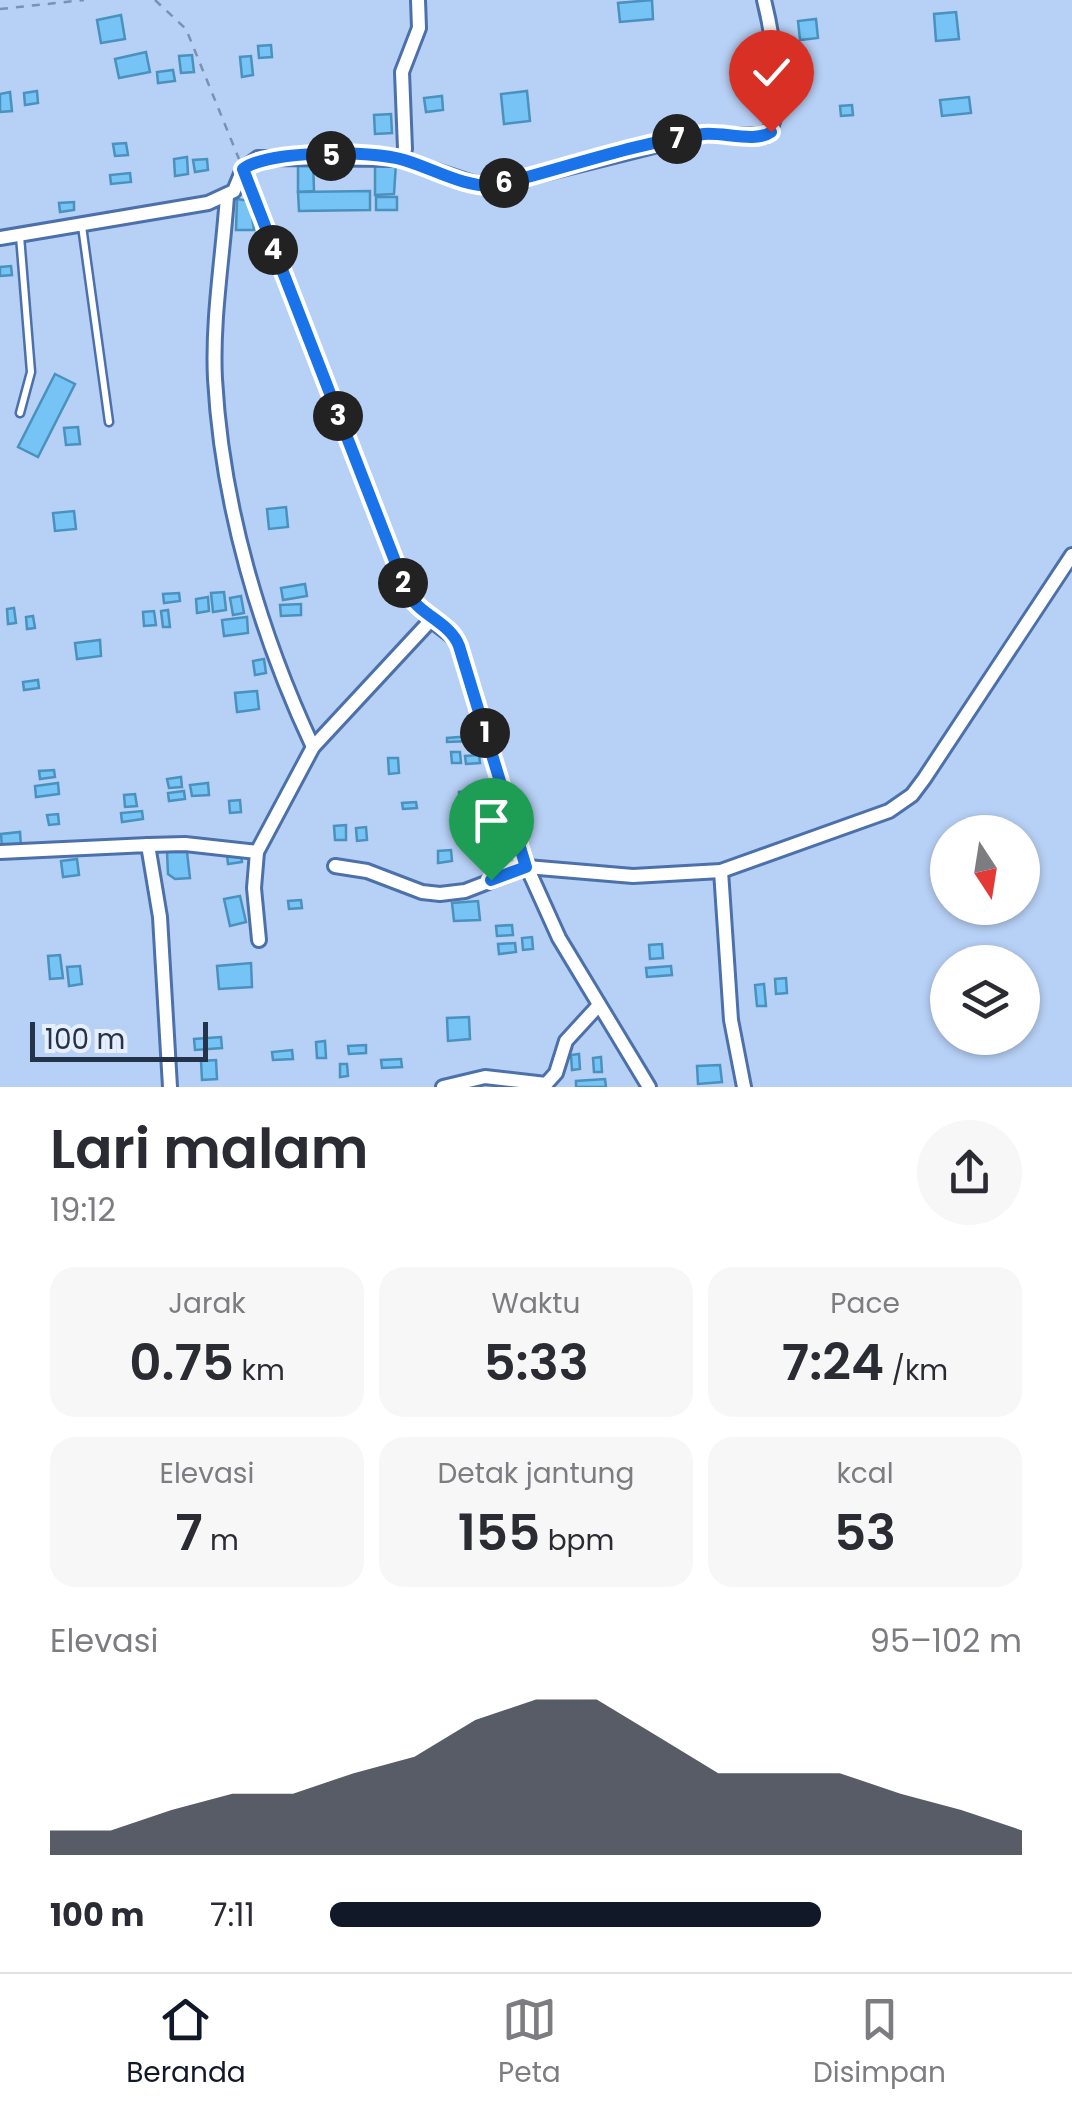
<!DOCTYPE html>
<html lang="id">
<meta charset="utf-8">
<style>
:root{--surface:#fff;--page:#f7f7f7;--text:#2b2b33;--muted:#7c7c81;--line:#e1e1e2;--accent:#111827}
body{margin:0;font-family:Poppins,sans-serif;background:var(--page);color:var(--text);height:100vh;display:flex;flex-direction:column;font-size:38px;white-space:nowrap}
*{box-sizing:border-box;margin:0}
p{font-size:32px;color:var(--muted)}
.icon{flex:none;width:55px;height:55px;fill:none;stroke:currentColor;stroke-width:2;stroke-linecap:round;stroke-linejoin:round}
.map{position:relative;height:1087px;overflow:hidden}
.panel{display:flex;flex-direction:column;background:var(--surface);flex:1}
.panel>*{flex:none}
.needle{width:65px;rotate:168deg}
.buttons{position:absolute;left:930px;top:815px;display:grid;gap:20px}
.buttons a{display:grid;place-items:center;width:110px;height:110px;border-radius:50%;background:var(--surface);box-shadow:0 2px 8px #0004;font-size:50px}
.scale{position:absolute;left:30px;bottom:25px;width:178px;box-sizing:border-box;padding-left:10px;border:5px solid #23334c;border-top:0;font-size:28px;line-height:35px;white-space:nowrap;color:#23334c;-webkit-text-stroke:8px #e7effc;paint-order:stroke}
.pin{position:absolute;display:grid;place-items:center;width:85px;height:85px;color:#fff;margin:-102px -42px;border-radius:50% 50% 50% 0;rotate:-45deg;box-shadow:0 0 10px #0007}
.pin .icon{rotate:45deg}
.km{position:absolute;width:50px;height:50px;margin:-25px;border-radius:50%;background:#222;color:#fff;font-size:28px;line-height:50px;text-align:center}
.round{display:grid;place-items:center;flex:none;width:105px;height:105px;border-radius:52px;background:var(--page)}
.overview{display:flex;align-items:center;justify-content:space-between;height:170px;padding:0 50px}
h1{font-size:55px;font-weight:600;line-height:75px}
.stats{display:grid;grid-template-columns:repeat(3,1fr);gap:15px;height:170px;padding:10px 50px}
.stats div{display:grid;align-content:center;border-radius:25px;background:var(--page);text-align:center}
.stats b{font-size:50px;font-weight:600}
.stats small{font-size:28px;font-weight:400}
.stats p{font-size:28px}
.chart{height:280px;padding:20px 50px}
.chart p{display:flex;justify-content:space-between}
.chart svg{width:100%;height:180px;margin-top:10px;fill:var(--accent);opacity:.7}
ul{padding:0 50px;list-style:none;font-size:32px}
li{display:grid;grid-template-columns:160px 120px 1fr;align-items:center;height:75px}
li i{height:25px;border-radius:12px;background:var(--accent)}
.dock{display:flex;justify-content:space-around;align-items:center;height:140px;border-top:2px solid var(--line);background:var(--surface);font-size:28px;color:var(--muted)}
.dock a{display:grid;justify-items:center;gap:5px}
.dock .selected{color:var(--accent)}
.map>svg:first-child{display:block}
.building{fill:#76c3f5;stroke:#4a91be;stroke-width:2.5}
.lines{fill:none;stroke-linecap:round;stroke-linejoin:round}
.lane-casing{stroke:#4c71aa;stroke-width:11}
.street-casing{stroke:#4c71aa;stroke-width:18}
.path{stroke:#7b91b1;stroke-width:2.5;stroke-dasharray:8 8;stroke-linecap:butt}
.lane{stroke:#fff;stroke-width:6}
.street{stroke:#fff;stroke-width:12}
.route-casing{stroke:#fff;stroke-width:20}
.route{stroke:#1a73e8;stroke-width:12}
</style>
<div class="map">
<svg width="1072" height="1087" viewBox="0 0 1072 1087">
<rect width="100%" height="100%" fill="#b7d0f5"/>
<!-- building -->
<g class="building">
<polygon points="652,0 653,19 620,22 618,3"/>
<polygon points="956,12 959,39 936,41 934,14"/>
<polygon points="121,15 125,39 101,43 97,20"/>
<polygon points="816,19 818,38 800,40 798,21"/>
<polygon points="271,45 272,57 259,58 258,46"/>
<polygon points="146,52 150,72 119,78 115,59"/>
<polygon points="192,55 194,72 181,73 179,56"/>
<polygon points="251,56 253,75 242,77 240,57"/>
<polygon points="173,70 175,81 158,83 157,72"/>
<polygon points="37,91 38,103 25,105 24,93"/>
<polygon points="527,91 530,121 504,124 501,94"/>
<polygon points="10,92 12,111 0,112 0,94"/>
<polygon points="442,96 443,110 426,112 424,98"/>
<polygon points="969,97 971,113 942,116 940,100"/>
<polygon points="852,105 853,115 841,116 840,106"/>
<polygon points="391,114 392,133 375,134 374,115"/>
<polygon points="126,143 128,155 115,156 113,144"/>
<polygon points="187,157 188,174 175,176 174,159"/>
<polygon points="313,157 314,191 298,192 298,158"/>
<polygon points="207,159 208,170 195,172 193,160"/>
<polygon points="375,163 396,163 394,194 375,195"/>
<polygon points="130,173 131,182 111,184 110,175"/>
<polygon points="370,191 370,210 299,211 298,192"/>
<rect x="376" y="197" width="21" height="13"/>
<polygon points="237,199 250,201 254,230 236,230"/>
<polygon points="74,202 74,210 60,212 59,203"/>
<polygon points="11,266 12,275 0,276 0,267"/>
<polygon points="55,374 75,384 38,457 18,447"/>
<polygon points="78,427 80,444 66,445 64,428"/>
<polygon points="286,507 288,527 269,529 267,509"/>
<polygon points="74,511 76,529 55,531 53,513"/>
<polygon points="305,584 307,596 283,600 281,588"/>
<polygon points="224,592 226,610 213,612 211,593"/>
<polygon points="179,593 180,601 164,603 163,594"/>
<polygon points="241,596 244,613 233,615 230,598"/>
<polygon points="208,597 209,611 197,613 196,599"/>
<polygon points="301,604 301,615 281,616 280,605"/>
<polygon points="14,608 16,623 8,624 7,609"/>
<polygon points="168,610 170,627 163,627 161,611"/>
<polygon points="154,611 156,625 144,626 143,612"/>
<polygon points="33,616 35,628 27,629 26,617"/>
<polygon points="247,617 248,633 224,636 222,620"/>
<polygon points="100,640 101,656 77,659 75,643"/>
<polygon points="264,659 266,673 255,675 253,661"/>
<polygon points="38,680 39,688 24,690 23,682"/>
<polygon points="257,691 259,709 237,712 235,693"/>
<polygon points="471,736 472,741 447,742 447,738"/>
<polygon points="451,752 460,752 461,763 452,763"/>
<polygon points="479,755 480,763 466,764 465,756"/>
<polygon points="388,758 398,758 399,773 389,774"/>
<polygon points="54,770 55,777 40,779 39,771"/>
<polygon points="181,777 182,787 169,788 167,779"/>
<polygon points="58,783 59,794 36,797 35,786"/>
<polygon points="208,783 209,795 192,796 190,785"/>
<polygon points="184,791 185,799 169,801 168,793"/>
<polygon points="477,791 478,802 459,803 459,792"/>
<polygon points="135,794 137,806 125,807 124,795"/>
<polygon points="240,800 241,812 230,813 229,801"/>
<polygon points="416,802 417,808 403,809 402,803"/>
<polygon points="142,811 143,819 122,822 121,813"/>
<polygon points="58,814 59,824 49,825 47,815"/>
<polygon points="346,825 346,840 335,840 334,826"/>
<polygon points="366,827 367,840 357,841 356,828"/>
<polygon points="20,832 21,847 2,849 1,834"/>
<polygon points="503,848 504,866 483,867 482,850"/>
<polygon points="451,850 452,861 438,863 438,851"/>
<polygon points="167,852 187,852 190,878 175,879 168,874"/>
<polygon points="241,854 242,862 228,864 227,855"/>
<polygon points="77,859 79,875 63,877 61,861"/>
<polygon points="240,896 246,922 230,926 224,899"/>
<polygon points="301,900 302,908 289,909 288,901"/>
<polygon points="478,901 480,920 454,921 452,903"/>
<polygon points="512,925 513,935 497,936 496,926"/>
<polygon points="532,937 533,949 523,950 522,938"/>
<polygon points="515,943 516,952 499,954 498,944"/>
<polygon points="662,944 663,958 650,959 649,945"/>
<polygon points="60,955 63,978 50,979 48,956"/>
<polygon points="251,963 252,987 219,989 217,966"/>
<polygon points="80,966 82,984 69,986 67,967"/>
<polygon points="671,966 672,975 647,977 646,968"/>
<polygon points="786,978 787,993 776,994 775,979"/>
<polygon points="764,984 766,1006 757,1006 755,985"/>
<polygon points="469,1017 470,1039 448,1041 447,1018"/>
<polygon points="221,1037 222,1048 195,1050 194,1039"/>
<polygon points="325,1041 326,1058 317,1058 316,1042"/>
<polygon points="366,1045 366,1053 349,1054 348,1046"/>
<polygon points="292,1050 293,1059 273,1060 272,1052"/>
<polygon points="579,1054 580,1069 572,1070 571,1055"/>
<polygon points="601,1057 602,1072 594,1072 593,1058"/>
<polygon points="401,1059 402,1067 382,1068 381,1060"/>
<polygon points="216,1060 217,1079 202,1080 201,1061"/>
<polygon points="340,1064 347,1064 348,1076 340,1077"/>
<polygon points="720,1065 722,1082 698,1084 697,1066"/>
<polygon points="605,1079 606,1087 576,1087 576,1081"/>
</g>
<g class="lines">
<defs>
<g id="lane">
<polyline points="82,226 109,422"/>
<polyline points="20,413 31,372 20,236"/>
</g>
<g id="street">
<polyline points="401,159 405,149 402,72 419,28 418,0"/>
<path d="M227,196C223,256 212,319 215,379C222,505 260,634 313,747"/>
<path d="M0,238L208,203L234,191L243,169L258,158L401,159L479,185L494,186L702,134L765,136C788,116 771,28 764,0"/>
<polyline points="148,845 185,844 257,852"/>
<polyline points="0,852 148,845 160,917 170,1087"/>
<polyline points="335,866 367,871 422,892 440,894 465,891 527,867 633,876 721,871 889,811 912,795 924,779 1072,555"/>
<polyline points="721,871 731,1020 744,1087"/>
<polyline points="259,940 254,888 257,852 313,747 431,620 456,639 527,867 559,938 649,1087"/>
<polyline points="443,1087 485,1077 546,1084 556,1073 566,1041 599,1005"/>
</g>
</defs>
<!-- lane casing -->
<use href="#lane" class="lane-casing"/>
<!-- street casing -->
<use href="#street" class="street-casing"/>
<!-- path -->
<g class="path">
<polyline points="155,0 186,29 239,159"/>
<polyline points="0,9 84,0"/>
<polyline points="249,185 407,592 422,613"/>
</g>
<!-- lane -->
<use href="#lane" class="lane"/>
<!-- street -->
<use href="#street" class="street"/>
</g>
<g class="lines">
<defs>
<path id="route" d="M491,880L526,867L459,646C450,622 420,616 407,592L243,169C269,150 371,150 404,160C434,169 463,187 494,186C563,169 634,143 704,134C723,132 756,143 771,132"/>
</defs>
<!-- route casing -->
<use href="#route" class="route-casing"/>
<!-- route -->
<use href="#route" class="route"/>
</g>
</svg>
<div class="buttons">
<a><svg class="needle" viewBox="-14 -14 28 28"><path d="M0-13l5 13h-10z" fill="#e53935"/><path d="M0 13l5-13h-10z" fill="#7c7c81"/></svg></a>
<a><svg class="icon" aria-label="layers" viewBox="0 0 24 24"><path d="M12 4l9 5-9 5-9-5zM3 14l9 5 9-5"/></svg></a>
</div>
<div class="scale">100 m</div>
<div class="pin" style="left:491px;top:880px;background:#1e9e55"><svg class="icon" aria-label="arrive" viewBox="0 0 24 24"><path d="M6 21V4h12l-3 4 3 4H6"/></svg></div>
<div class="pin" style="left:771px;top:132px;background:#d93025"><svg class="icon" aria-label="check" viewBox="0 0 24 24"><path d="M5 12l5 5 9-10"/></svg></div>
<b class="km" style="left:485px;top:733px">1</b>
<b class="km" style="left:403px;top:583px">2</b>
<b class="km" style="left:338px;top:416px">3</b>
<b class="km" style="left:273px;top:250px">4</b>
<b class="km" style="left:331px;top:156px">5</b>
<b class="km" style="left:504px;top:183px">6</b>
<b class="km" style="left:677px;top:139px">7</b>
</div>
<section class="panel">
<div class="overview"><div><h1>Lari malam</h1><p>19:12</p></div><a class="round"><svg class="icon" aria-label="share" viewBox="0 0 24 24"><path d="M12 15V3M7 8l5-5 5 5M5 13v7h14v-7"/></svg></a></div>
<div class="stats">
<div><p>Jarak</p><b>0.75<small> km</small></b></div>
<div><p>Waktu</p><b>5:33</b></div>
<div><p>Pace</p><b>7:24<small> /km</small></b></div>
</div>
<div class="stats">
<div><p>Elevasi</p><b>7<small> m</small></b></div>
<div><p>Detak jantung</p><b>155<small> bpm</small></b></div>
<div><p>kcal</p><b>53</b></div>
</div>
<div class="chart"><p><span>Elevasi</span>95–102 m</p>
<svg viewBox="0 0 160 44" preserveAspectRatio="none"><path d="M0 44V38L10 38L20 33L30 29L40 29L50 24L60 20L70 11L80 6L90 6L100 15L110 24L120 24L130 24L140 29L150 33L160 38V44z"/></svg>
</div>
<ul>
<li><b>100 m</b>7:11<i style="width:71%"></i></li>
</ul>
</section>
<nav class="dock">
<a class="selected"><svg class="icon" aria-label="home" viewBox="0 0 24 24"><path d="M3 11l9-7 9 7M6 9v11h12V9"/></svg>Beranda</a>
<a><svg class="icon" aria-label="map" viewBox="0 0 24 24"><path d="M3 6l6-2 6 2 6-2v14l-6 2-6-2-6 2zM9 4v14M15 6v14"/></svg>Peta</a>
<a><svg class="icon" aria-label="saved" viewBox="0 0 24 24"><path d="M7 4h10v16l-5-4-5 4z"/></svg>Disimpan</a>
</nav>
